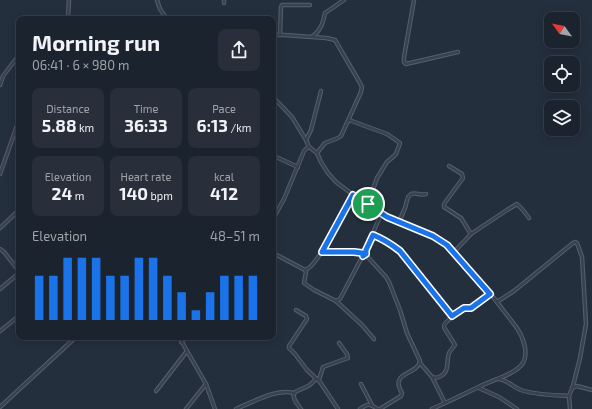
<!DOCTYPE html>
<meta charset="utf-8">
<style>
:root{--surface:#1b232e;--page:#282f3a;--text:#f1f3f6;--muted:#a0a4aa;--line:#39404a;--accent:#1a73e8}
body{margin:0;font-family:"Exo 2",sans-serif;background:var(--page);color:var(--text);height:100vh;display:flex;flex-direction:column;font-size:15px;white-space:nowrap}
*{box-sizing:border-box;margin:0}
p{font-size:13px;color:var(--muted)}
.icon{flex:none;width:22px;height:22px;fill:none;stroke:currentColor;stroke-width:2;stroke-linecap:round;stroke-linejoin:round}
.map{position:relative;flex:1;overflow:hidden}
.drawer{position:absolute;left:16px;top:16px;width:260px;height:324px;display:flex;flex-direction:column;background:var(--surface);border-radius:8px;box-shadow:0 2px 10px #0003,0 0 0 1px var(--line)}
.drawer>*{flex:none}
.needle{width:26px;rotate:303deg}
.controls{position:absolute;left:544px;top:12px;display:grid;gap:8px}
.controls a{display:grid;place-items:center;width:36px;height:36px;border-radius:8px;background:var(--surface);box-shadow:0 2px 10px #0003,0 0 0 1px var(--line);font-size:20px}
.pin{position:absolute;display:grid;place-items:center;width:34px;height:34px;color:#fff;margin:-17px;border:2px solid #fff;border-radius:50%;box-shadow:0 1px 4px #0007}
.round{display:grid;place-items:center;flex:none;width:42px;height:42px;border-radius:8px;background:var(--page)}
.headline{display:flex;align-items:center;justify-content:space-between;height:68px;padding:0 16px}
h1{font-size:22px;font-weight:700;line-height:30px}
.stats{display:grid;grid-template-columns:repeat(3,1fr);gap:6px;height:68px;padding:4px 16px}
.stats div{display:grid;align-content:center;border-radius:8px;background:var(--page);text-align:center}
.stats b{font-size:17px;font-weight:700}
.stats small{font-size:11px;font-weight:400}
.stats p{font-size:11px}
.chart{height:112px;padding:8px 16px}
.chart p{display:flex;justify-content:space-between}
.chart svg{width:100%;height:72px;margin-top:4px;stroke:var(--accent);stroke-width:6}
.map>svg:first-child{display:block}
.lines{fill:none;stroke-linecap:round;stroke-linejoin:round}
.street-casing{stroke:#565f6c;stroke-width:4.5}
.street{stroke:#38414e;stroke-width:2.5}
.route-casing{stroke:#fff;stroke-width:8}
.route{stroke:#1a73e8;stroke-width:5}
</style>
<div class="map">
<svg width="592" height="409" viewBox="0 0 592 409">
<rect width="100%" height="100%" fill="#242f3e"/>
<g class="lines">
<defs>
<g id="street">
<polyline points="157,0 160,9 167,19"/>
<polyline points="224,0 224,3"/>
<path d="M414,0L404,57C404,60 403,63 406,64L458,52"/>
<polyline points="68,19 69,0"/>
<polyline points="273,35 284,35 326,38 335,40 360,83 362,87 361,92 341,136 338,138 325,143 317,153"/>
<polyline points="280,35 281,7 282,5 310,5"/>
<path d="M313,36C321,30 323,23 325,13L344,0"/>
<polyline points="0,85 3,76 19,55"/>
<path d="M273,97L292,117L306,140L309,147L317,153L321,162L328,173L336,182L352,194L387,217L433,236L447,245L483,284L517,328C523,337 529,353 523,363C517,373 496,379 485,384C468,392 450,401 432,409"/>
<polyline points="349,120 387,134 400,143 396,154 394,156 387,162 377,178 368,204"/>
<polyline points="306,140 311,130 321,91"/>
<polyline points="273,157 276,157 298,167"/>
<polyline points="449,166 462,174 463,178 444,204 444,207 461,218 471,234"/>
<polyline points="0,174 19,120"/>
<polyline points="273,219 284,199 304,151 307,148 309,147"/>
<path d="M399,222L405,208L408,197L411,194C416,192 421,196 426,194"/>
<polyline points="0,228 19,210"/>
<polyline points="373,235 391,244 400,251 452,316"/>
<polyline points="0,249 4,252 19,271"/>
<polyline points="322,252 353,195"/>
<polyline points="454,252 471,234 507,210 517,204 523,210 529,218"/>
<polyline points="273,253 305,270 306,272 304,283 314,290 336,301 340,299 360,261 363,256 365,254"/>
<path d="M305,270C314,267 316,257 323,252H354L362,253L365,252"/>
<polyline points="0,289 19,273"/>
<polyline points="336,301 362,325 374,339"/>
<polyline points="497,302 514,291 573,243 575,242 577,243 582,257 586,324 580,358 573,386 569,396 570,409"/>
<polyline points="296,310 306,316 307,319 289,346 289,348 295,354 307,370 320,382 338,409"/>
<polyline points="0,331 19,316"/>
<polyline points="179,337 206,384 215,409"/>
<polyline points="181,342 187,337"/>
<path d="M420,363L432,377C435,378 438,378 441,376C450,371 446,361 449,353C451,350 453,347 455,345L445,329C444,328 444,327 444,326C444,323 460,309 464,308C466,307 469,308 471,308L491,294"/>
<polyline points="432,377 445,403"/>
<path d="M499,379C507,380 513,387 521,390C535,395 554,395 569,396"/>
<polyline points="319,380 323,367 348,358 347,354 339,343"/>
<polyline points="361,384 372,405"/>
<polyline points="479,388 499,397 517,409"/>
<polyline points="572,388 577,386 592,390"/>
<polyline points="156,391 187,351"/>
<polyline points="0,407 76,337"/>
<polyline points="186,409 206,384"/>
<path d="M236,409C251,403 277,388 293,393"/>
<path d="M301,409C297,404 291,397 295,392C303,388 312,386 316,378"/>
<path d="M360,409C369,403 369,404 378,409"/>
<path d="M380,409L401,396L402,393C389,371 417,376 420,361L407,333L400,310L389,282L386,277L365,254L366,250L381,214"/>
</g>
</defs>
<!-- street casing -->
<use href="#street" class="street-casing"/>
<!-- street -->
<use href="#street" class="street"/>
</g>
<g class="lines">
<defs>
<path id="route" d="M353,195L387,217L433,236L447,245L490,294L471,308H464L452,316L400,251C391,244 383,239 373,235L366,250V254L363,256L362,253L354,252H322Z"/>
</defs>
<!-- route casing -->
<use href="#route" class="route-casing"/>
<!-- route -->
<use href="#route" class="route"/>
</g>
</svg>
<div class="controls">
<a><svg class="needle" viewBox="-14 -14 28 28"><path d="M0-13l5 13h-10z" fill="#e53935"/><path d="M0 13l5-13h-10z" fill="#a0a4aa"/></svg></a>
<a><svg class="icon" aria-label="locate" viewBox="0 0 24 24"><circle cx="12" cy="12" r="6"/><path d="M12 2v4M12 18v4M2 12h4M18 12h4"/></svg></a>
<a><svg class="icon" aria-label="layers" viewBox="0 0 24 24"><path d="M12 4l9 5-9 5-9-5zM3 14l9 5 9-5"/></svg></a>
</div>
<div class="pin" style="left:368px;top:204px;background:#1e9e55"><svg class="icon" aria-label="arrive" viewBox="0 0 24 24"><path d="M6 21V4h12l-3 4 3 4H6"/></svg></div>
<section class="drawer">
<div class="headline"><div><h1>Morning run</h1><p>06:41 · 6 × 980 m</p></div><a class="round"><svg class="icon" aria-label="share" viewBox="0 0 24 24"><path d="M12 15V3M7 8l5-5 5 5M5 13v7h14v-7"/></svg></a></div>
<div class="stats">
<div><p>Distance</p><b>5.88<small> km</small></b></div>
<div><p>Time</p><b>36:33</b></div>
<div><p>Pace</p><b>6:13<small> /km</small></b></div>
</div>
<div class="stats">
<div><p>Elevation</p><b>24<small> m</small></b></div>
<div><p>Heart rate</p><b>140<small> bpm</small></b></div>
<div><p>kcal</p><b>412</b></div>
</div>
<div class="chart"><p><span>Elevation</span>48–51 m</p>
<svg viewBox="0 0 160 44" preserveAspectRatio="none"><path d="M5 44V17M15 44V17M25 44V6M35 44V6M45 44V6M55 44V17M65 44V17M75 44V6M85 44V6M95 44V17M105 44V27M115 44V38M125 44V27M135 44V17M145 44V17M155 44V17"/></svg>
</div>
</section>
</div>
